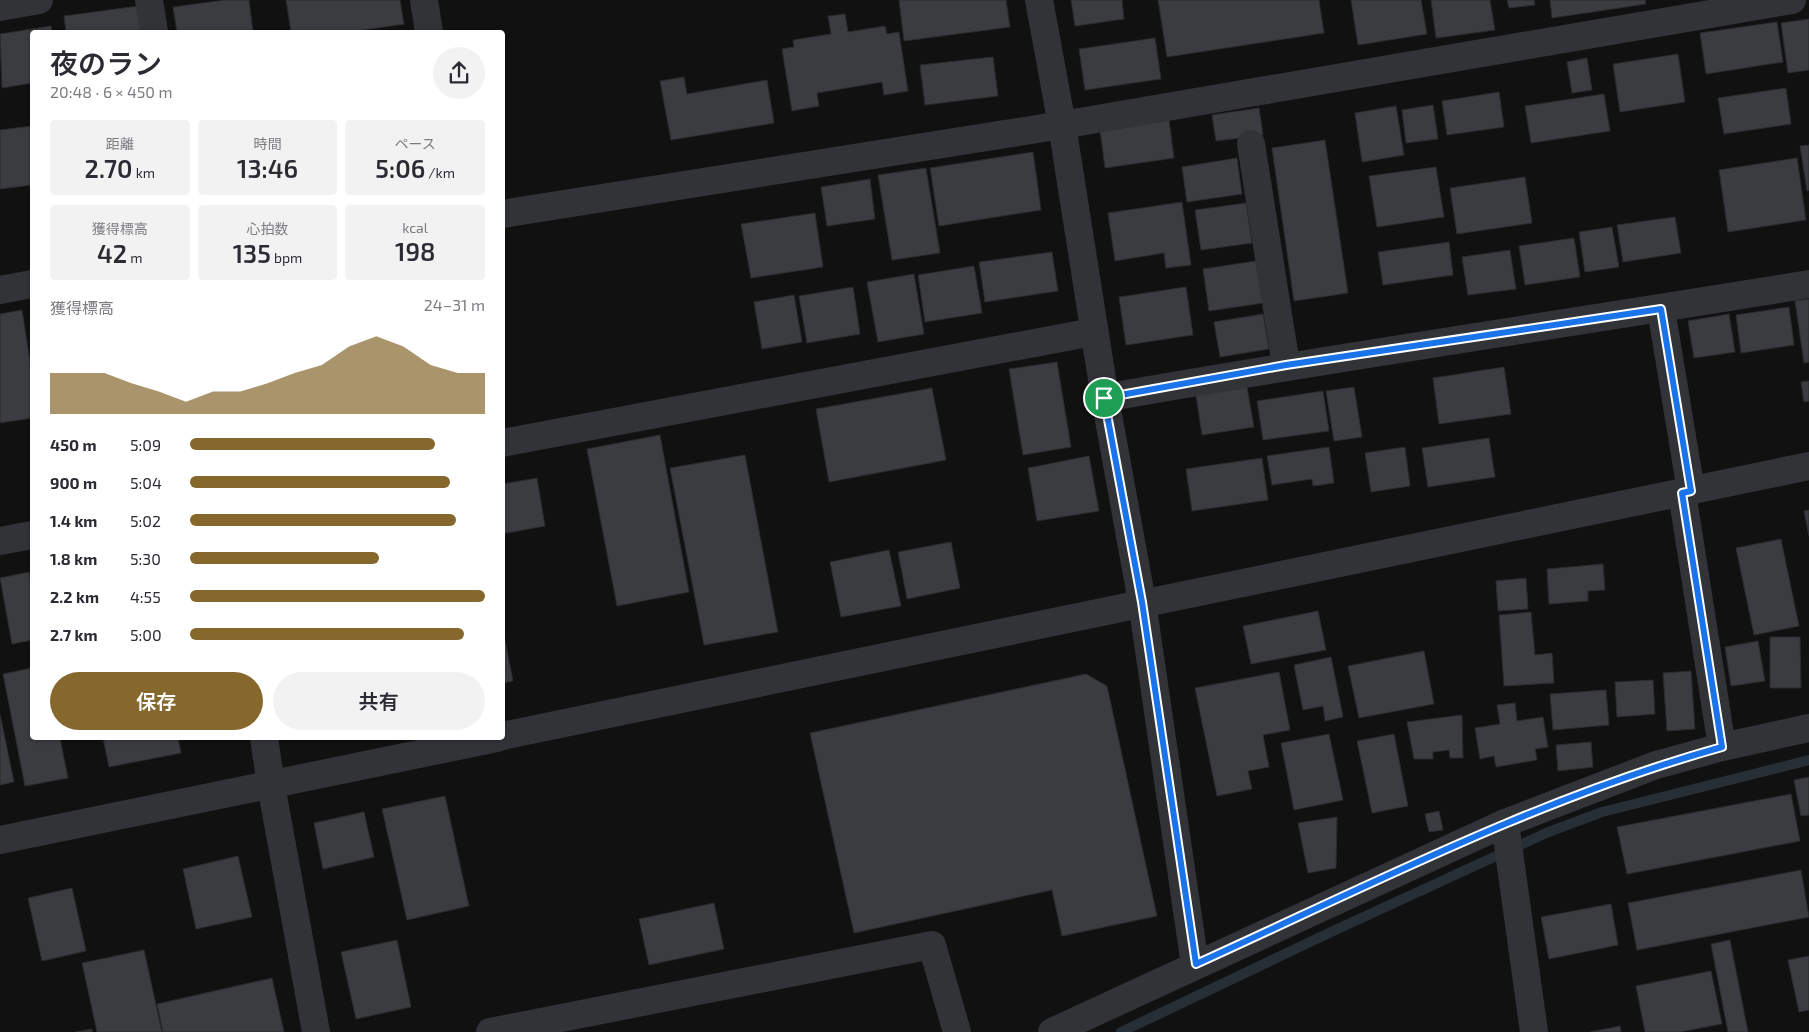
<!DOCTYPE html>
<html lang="ja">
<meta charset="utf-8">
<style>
:root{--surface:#fff;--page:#f2f2f3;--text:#2b2b33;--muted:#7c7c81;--accent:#86682d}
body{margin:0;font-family:"Exo 2","Noto Sans JP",sans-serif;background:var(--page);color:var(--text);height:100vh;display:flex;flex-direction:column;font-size:19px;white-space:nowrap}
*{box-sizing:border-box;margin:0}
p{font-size:16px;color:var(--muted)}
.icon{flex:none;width:28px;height:28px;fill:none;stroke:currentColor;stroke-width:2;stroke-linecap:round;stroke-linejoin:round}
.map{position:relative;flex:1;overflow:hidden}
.sheet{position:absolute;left:30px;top:30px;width:475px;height:710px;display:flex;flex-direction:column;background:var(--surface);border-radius:5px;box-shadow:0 1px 4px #0004}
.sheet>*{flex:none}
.pin{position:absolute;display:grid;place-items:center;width:42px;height:42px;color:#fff;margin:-21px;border:2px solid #fff;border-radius:50%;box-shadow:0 1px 5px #0007}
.round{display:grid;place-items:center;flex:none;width:52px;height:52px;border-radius:26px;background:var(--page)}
.headline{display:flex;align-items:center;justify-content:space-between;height:85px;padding:0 20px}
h1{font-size:28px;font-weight:600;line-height:38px}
.stats{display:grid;grid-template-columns:repeat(3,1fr);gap:8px;height:85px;padding:5px 20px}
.stats div{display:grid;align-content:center;border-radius:5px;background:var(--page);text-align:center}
.stats b{font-size:25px;font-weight:600}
.stats small{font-size:14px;font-weight:400}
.stats p{font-size:14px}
.chart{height:140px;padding:10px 20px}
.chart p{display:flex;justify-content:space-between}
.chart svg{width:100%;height:90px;margin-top:5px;fill:var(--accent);opacity:.7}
.primary-button{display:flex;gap:10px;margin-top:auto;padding:10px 20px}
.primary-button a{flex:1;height:58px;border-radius:30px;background:var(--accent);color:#fff;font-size:20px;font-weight:600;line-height:58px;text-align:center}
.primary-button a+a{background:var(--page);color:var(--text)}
ul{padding:0 20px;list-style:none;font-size:16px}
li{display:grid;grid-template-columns:80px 60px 1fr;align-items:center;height:38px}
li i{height:12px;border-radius:6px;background:var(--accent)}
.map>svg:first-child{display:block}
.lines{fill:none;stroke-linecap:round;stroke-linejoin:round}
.stream{stroke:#272f36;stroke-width:10}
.building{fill:#3b3c40;stroke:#2b2b2e}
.minor{stroke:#323337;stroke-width:28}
.route-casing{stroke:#fff;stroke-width:10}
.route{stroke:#1a73e8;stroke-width:6}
</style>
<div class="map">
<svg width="1809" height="1032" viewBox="0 0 1809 1032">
<rect width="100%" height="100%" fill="#111112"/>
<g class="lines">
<!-- stream -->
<polyline class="stream" points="1121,1032 1331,932 1546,833 1602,812 1809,760"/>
</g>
<!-- building -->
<g class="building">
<polygon points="225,0 249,0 253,32 177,32 173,7"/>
<polygon points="286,0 400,0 404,24 350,32 291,32"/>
<polygon points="899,0 1006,0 1010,27 904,41"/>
<polygon points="1071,0 1122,0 1124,19 1075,26"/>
<polygon points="1158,0 1319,0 1324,33 1167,57"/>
<polygon points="1351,0 1421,0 1427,34 1358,45"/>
<polygon points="1431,0 1490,0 1495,30 1436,38"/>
<polygon points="1507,0 1534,0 1535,5 1509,8"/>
<polygon points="1550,0 1645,0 1646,4 1552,18"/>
<polygon points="139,6 142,32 66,32 64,16"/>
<polygon points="845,14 848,32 885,26 887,34 899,32 908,91 884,95 882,82 817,93 819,106 792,111 782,49 794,47 793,40 831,34 828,16"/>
<polygon points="1809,19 1809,70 1788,73 1781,23"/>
<polygon points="1777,22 1783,62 1706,74 1700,33"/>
<polygon points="51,26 52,32 32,32 32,83 2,88 0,34"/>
<polygon points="1155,38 1161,79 1085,90 1079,49"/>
<polygon points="1678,54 1685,102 1620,112 1613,64"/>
<polygon points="993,57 998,96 925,105 920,65"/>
<polygon points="1587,58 1592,90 1572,93 1567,62"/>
<polygon points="684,77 687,94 767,80 774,123 671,140 660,81"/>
<polygon points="1786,88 1791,124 1724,134 1718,98"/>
<polygon points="1499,92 1504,127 1447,135 1442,101"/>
<polygon points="1604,94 1610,131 1531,143 1525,106"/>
<polygon points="1433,105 1438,139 1406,143 1402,110"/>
<polygon points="1396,106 1404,155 1362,162 1355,113"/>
<polygon points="1259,108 1263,135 1216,141 1212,115"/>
<polygon points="1169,120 1174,158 1105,168 1100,130"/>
<polygon points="32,126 32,185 0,189 0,130"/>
<polygon points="1325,140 1348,293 1294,301 1272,148"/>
<polygon points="1809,145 1809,190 1807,191 1800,146"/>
<polygon points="1033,152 1041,210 939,226 930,168"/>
<polygon points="1237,158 1242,194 1187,202 1182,167"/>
<polygon points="1797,158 1806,220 1728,232 1719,170"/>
<polygon points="1436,167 1444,217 1377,227 1369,176"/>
<polygon points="926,168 940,253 892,260 878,175"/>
<polygon points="1525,177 1532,223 1457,234 1450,188"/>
<polygon points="870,179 875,219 827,226 821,187"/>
<polygon points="1182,202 1191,265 1166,268 1164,253 1115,261 1108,213"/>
<polygon points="1246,203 1252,243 1201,250 1195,210"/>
<polygon points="815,213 823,267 751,278 741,224"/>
<polygon points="1675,217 1681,253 1623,262 1617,225"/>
<polygon points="1612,227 1619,267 1585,272 1579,232"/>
<polygon points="1574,238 1580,277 1525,285 1519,246"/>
<polygon points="1449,242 1453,275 1383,285 1378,252"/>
<polygon points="1510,250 1516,289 1468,295 1462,257"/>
<polygon points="1052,252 1058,291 985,302 979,262"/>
<polygon points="1256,261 1263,303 1209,311 1203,269"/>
<polygon points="974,266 982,313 925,322 918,275"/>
<polygon points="914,274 924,334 878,342 867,282"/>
<polygon points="853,287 860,334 807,343 799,296"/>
<polygon points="1186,287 1193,335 1126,345 1119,297"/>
<polygon points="794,295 802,342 762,349 754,302"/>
<polygon points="1809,299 1809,362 1804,363 1795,301"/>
<polygon points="1789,307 1794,345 1741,353 1736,315"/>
<polygon points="22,310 32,374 32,418 0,423 0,314"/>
<polygon points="1263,314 1269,349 1220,357 1214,322"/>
<polygon points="1729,314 1735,352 1694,358 1688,321"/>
<polygon points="1057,362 1071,447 1023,455 1009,369"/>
<polygon points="1504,367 1511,414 1439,424 1433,378"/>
<polygon points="1809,381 1809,401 1804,402 1801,382"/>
<polygon points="1247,387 1254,427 1202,435 1196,395"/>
<polygon points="1354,387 1362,437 1334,441 1326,391"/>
<polygon points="932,388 946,460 829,482 816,409"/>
<polygon points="1323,391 1329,431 1263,440 1257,401"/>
<polygon points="660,435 689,592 617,606 587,449"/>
<polygon points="1489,438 1495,477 1428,487 1422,448"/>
<polygon points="1329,447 1334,483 1313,486 1312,479 1272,485 1267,456"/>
<polygon points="1405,447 1410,486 1371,492 1365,453"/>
<polygon points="745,455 778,632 704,645 670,468"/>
<polygon points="1089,456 1099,511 1037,521 1028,468"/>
<polygon points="1262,458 1268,500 1192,511 1186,469"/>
<polygon points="537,478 545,526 502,534 502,484"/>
<polygon points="1809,510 1809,536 1804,511"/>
<polygon points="1781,539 1799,626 1754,635 1736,548"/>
<polygon points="951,542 960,588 907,599 898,552"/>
<polygon points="889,550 901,606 841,617 830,562"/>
<polygon points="1603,564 1605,590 1588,591 1588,601 1549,604 1547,569"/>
<polygon points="29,572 32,589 32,640 12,644 0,578"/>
<polygon points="1526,578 1528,609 1498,611 1496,581"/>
<polygon points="1318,611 1326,650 1251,664 1243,626"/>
<polygon points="1531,612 1535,655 1552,653 1554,683 1504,686 1499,615"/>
<polygon points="502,624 513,681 502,683"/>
<polygon points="1770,637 1800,637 1801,688 1770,688"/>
<polygon points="1758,641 1765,681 1731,686 1725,647"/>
<polygon points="1424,651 1434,704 1359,718 1348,666"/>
<polygon points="1331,657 1343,717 1325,721 1323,706 1303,710 1294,665"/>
<polygon points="32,668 32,738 60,738 68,778 25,786 3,674"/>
<polygon points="1691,671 1695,729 1667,731 1663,673"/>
<polygon points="1279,672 1290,730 1263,735 1269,767 1248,771 1252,789 1217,796 1195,688"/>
<polygon points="1086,674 1107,686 1157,916 1062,936 1052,890 854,933 810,733"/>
<polygon points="1653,680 1655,714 1617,717 1615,682"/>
<polygon points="1606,690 1609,725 1553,730 1550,694"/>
<polygon points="1515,703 1517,721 1543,717 1548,747 1535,749 1537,760 1496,767 1494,756 1480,759 1475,728 1500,724 1497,705"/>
<polygon points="0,714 14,782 0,785"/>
<polygon points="1462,715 1463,758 1450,758 1449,750 1433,752 1433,759 1414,759 1407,722"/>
<polygon points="1329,734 1343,800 1294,810 1281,743"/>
<polygon points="1394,734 1408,806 1372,813 1357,741"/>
<polygon points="103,738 178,738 181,753 109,767"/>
<polygon points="1591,742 1593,767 1558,771 1556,745"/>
<polygon points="1809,777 1809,815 1801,816 1794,780"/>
<polygon points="1791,794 1800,841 1627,874 1617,827"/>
<polygon points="445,796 469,906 407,920 382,809"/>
<polygon points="1439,811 1443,830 1429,832 1425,814"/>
<polygon points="364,812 374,857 323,869 314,823"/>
<polygon points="1337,817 1336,868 1308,873 1298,823"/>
<polygon points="238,856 252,917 196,929 183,869"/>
<polygon points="1801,870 1809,917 1637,950 1628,903"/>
<polygon points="72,888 86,951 42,961 28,898"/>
<polygon points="714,903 724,949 649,965 639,919"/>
<polygon points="1611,904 1618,945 1549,959 1541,917"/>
<polygon points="397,940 411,1007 356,1019 341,952"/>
<polygon points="1730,940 1748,1032 1728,1032 1711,944"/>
<polygon points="144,950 162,1032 97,1032 82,963"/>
<polygon points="1809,956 1809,1010 1799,1012 1788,960"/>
<polygon points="1711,971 1722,1024 1680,1032 1645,1032 1636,986"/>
<polygon points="272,978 284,1032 163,1032 157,1004"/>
<polygon points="1620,1026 1621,1032 1590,1032"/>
<polygon points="92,1029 92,1032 76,1032"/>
</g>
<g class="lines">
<!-- minor -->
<g class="minor">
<polyline points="149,0 154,32"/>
<polyline points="424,0 429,32"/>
<polyline points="1039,0 1062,125 1105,398 1142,602 1195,965"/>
<polyline points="0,7 39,0"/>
<polyline points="1251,144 1286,365"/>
<polyline points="502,214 1062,125 1792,0"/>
<polyline points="0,290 32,284"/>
<polyline points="1661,309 1691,491"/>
<path d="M1105,398C1339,356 1574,323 1809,284"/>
<polyline points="502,443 1093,332"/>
<polyline points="1682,493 1722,747"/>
<polyline points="0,541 32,535"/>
<polyline points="502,736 1809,466"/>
<polyline points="264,738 271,785 316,1032"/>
<polyline points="1505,823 1534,1032"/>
<polyline points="0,840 497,738"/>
<polyline points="490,1032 932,945 957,1032"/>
<polyline points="1052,1032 1505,823 1656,765 1722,747 1809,728"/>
</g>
</g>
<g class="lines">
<defs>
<path id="route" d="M1661,309L1691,491L1682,493L1722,747C1539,798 1368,886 1196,964L1142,602L1104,398L1286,365Z"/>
</defs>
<!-- route casing -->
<use href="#route" class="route-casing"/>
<!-- route -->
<use href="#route" class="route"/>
</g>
</svg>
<div class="pin" style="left:1104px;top:398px;background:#1e9e55"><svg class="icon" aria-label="arrive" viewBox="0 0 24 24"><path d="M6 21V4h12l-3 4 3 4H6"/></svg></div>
<section class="sheet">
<div class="headline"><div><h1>夜のラン</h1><p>20:48 · 6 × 450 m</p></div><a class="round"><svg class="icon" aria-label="share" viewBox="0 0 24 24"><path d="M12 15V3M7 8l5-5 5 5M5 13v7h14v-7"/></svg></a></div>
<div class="stats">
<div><p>距離</p><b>2.70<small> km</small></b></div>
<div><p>時間</p><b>13:46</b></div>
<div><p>ペース</p><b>5:06<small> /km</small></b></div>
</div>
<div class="stats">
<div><p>獲得標高</p><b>42<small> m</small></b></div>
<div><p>心拍数</p><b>135<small> bpm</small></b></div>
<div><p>kcal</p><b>198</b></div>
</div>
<div class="chart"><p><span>獲得標高</span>24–31 m</p>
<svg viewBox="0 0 160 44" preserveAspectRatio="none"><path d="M0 44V24L10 24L20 24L30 29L40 33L50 38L60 33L70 33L80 29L90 24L100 20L110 11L120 6L130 11L140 20L150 24L160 24V44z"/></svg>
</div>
<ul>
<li><b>450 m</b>5:09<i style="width:83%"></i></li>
<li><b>900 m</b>5:04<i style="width:88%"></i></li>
<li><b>1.4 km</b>5:02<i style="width:90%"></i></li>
<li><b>1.8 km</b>5:30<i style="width:64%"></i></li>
<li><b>2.2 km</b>4:55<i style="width:100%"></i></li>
<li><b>2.7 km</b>5:00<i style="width:93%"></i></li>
</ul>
<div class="primary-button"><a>保存</a><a>共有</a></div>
</section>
</div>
